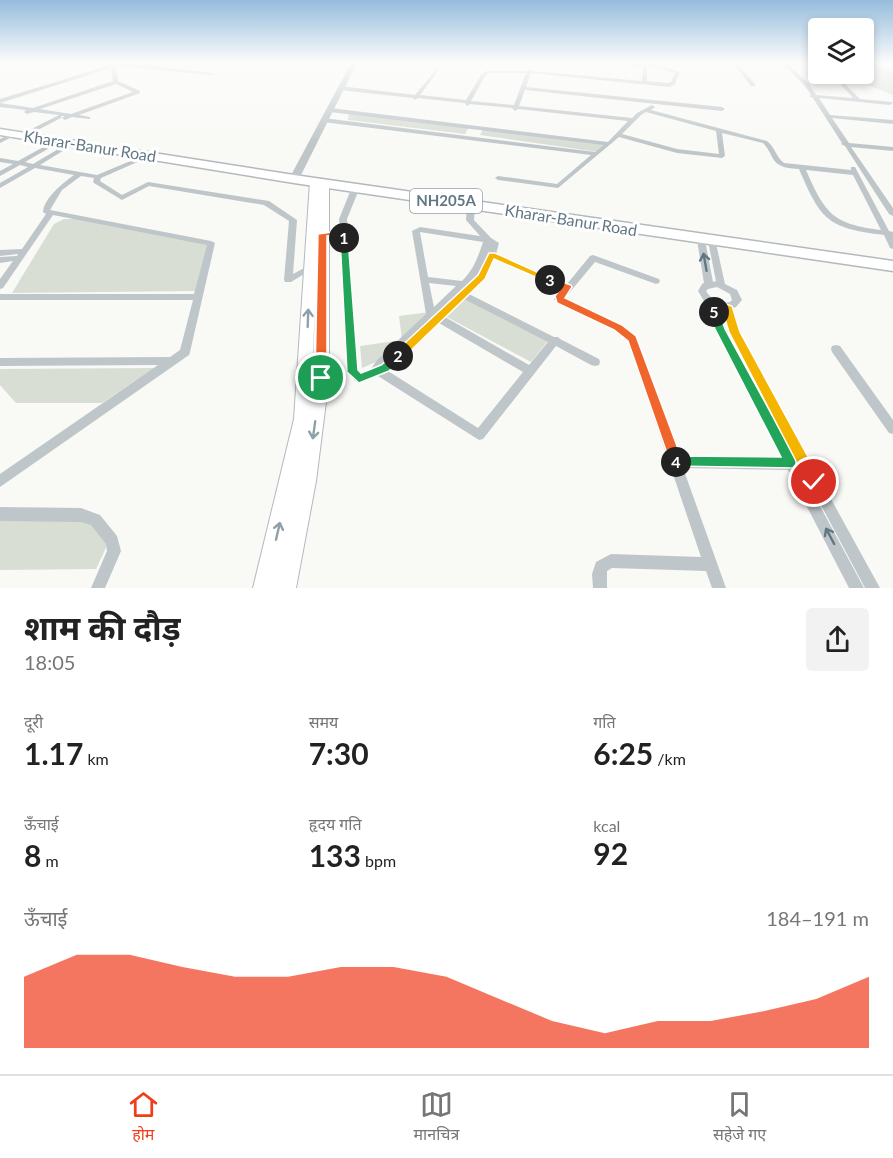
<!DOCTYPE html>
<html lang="hi">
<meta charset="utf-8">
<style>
:root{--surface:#fff;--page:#f2f2f2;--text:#222;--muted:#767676;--line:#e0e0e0;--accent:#f23d1d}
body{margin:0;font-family:Lato,"Noto Sans Devanagari",sans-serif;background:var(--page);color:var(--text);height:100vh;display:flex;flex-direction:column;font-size:22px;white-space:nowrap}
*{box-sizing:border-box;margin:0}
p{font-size:20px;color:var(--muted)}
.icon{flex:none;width:33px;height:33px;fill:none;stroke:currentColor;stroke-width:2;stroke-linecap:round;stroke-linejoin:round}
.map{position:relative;height:588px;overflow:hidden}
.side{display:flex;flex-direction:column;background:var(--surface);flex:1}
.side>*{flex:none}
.controls{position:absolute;left:808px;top:18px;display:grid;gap:12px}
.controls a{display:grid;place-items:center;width:66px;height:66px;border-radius:6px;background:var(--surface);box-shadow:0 3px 9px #0003;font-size:30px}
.pin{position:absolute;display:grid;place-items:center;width:51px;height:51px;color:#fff;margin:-26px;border:3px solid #fff;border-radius:50%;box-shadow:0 2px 6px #0007}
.km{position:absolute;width:30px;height:30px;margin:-15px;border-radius:50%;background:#222;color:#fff;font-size:16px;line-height:30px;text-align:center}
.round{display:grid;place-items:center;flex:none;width:63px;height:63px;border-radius:6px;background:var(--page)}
.headline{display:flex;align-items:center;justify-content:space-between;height:102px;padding:0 24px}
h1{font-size:33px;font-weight:700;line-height:45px}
.metrics{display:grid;grid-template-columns:repeat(3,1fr);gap:9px;height:102px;padding:6px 24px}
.metrics div{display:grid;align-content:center}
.metrics b{font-size:30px;font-weight:700}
.metrics small{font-size:16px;font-weight:400}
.metrics p{font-size:16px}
.chart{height:168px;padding:12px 24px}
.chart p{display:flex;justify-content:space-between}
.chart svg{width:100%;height:108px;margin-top:6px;fill:var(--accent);opacity:.7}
.tabs{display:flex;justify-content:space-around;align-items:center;height:84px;border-top:2px solid var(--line);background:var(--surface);font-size:16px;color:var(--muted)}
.tabs a{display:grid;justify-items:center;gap:3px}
.tabs .selected{color:var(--accent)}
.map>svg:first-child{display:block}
.green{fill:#d9ded5}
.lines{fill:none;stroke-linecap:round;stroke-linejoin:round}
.secondary-casing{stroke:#b1babe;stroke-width:2}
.trunk-casing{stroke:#b3b9bc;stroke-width:3}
.minor{fill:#bfc6c9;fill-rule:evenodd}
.tertiary{fill:#bfc6c9;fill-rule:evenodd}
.secondary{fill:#fff;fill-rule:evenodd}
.trunk{fill:#fff;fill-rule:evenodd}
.oneway{stroke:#617884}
.oneway2{stroke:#90a0a9}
.split-1{fill:#f0652b;stroke:#fff;stroke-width:1.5}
.split-2{fill:#22a559;stroke:#fff;stroke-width:1.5}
.split-3{fill:#f5b400;stroke:#fff;stroke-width:1.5}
.split-4{fill:#f0652b;stroke:#fff;stroke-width:1.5}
.split-5{fill:#22a559;stroke:#fff;stroke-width:1.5}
.split-6{fill:#f5b400;stroke:#fff;stroke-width:1.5}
.labels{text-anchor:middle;stroke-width:6;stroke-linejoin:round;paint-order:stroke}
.shield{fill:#fff;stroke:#90a0a9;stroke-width:1.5}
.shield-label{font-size:15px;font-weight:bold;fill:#617884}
.street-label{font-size:16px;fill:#617884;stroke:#fff}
</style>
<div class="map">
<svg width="893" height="588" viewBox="0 0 893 588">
<rect width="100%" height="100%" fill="#f9f9f6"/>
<!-- green -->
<g class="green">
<polygon points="864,63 872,63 893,72 893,95 840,74 864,74"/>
<polygon points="349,113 469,127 465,134 348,120"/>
<polygon points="484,128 607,145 598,152 480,135"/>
<polygon points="64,219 78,219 213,245 197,291 12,293 54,224"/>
<polygon points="464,298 548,341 531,362 445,316"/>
<polygon points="430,312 383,359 362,368 360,346 402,340 399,316"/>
<polygon points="154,368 102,403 16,403 0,385 0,369"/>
<polygon points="91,520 111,537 96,569 0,570 0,521"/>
</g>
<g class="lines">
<defs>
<path id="secondary" d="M315,179L320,182L328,181L329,183V378L316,481L296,588H253L294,419L310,182ZM315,300L313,378L312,386Z"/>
<polygon id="trunk" points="0,129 294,175 893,261 893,271 294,183 0,135"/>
</defs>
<!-- secondary casing -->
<use href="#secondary" class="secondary-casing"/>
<!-- trunk casing -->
<use href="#trunk" class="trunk-casing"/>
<!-- minor -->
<g class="minor">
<path d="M101,63H130L212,73L214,74L212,75L116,66L118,81L140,91V93L79,115L90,117V119L72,117L65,120L62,118L65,116H60L62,117L61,118L24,137L22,136V134L59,115L34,112L27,114L24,112L26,110L0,107V103L33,108L113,81L111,68L0,103V99L111,65ZM116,84L133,92L71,114L40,109Z"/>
<path d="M617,63L644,64L642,63H649L680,72L675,84L669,87L531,73L526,87L722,107L725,109L722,111L525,90L519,106L632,118L637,113L652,105L655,107L651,110L767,141C775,147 776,157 784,163L851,170V167H855L889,231L893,232V249L890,248L884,235C827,228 821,220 799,169C787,168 778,168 772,157C769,151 767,147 763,143L722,133L725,156L722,158L677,153L619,137L558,188L498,180L495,178L498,176L557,184L591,155L323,122L320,120L323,118L595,152L604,145L330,112L327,110L330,108L608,142L628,121L518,109L515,111L512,108L470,104L467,106L465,103L418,98L415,100L413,98L340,90L337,88L340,86L415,95L436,70L438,71L420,95L466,100L481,75L486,71H527L530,69L532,71L642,81L643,67ZM647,65L675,73L671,82L668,83L647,81ZM489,73H526L514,105L471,101L485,76ZM646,112L716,131L719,154L677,149L622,134L641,115ZM806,170L853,175L881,230C832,224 825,213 806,170Z"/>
<polygon points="733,63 737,63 755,84 755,86 751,86"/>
<polygon points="782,63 787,63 810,85 816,95 853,98 834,77 834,75 836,75 860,99 892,102 893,103 890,105 819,98 830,115 893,120 893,124 832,118 849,143 893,147 893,151 851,147 893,208 893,216 889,214 845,146 841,144 842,143 813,98 809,96 811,95 806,87"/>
<polygon points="13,133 18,134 0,143 0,139"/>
<path d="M58,139L61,141L60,142L25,162L33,164L72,141L74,142V144L40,165L97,175L147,154H151V156L101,178L100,181L122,195L148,182L269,201L297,220L293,274L310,265L314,268L291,282H285L284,280L289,221L264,205L149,186L122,200L94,183L93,182L94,178L81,176L62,190L50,210L211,241L215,243L190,352L189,355L0,487V474L158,365L0,366V358L170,357L180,350L193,300H0V294H194L207,245L53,215L3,288L0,289V279L13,261L0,263V257L17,256L18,254L0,256V250L22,249L46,214L43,212C44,198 63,183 74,175L35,168L0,188V183L28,167L20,165L0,176V171L13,164L0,162V158L18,161Z"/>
<path d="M356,185L360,187L347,219L358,370L361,373L371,369L377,360L426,314L412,231L420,227L480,236L466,220L467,205L471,203L475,205L474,220L491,238L499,243L496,254L567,284L590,256L593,255L659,279L660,281L659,283L656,284L595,262L565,298L621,324L635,336L679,456L782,458L715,329L710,306L704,301L698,291L702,284L704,283L697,240L701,238L705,240L713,282L716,281L708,241L712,239H715L725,284L737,290L742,300L736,307L732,308L739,332L880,588H865L729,332L723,310L720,309L725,329L864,588H849L788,470L683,468L726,588H712L706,571L612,568L607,571V588H593L592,574L596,562L611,554L701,557L628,341L615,330L556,301L554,299L563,289L494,259C490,274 480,283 469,294L554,337H558L560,339L599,359L600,362L599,365L595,366L591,365L556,346L483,439L479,440L378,376L359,382L355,381L348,372L340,235L323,236L319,234L323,232L340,230L339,219L352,187ZM420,232L483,242C478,257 474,269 462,281L428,277ZM489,250L483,269L477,276L485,261ZM429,283L456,286L434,307ZM717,287L730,294L732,300L730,302C719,304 712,300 706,291L708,289ZM464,299L548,342L529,365L445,317ZM439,323L523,372L478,428L388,371Z"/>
<polygon points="836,345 840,346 893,420 893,434 889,433 832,352 831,349 832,346"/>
<polygon points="0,507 81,508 100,515 117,536 121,551 105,588 91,588 107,551 106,544 91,525 81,522 0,521"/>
</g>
<!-- tertiary -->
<polygon class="tertiary" points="351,63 357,63 299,179 297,181 291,181 289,179"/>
<!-- secondary -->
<use href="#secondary" class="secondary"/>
<!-- trunk -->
<use href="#trunk" class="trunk"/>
</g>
<!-- one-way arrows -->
<defs><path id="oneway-shaft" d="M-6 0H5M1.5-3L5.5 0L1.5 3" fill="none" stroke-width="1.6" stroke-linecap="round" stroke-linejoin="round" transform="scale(1.5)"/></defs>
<g class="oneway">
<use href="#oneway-shaft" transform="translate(705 262) rotate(-100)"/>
<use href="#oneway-shaft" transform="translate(830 536) rotate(-118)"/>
</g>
<g class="oneway2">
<use href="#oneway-shaft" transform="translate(308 318) rotate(-88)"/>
<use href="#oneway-shaft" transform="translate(314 430) rotate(98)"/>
<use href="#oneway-shaft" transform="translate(278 531) rotate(-77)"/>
</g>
<!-- sky -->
<linearGradient id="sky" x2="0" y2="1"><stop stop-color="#95bcdc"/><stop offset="0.43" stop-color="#fcfcfb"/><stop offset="1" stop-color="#fcfcfb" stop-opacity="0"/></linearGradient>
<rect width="893" height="145" fill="url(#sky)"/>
<!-- split-1 -->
<polygon class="split-1" points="347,230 347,240 341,240 340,235 327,236 327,378 321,383 315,378 318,234"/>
<!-- split-2 -->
<polygon class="split-2" points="344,235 348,238 358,370 361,373 381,365 398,352 403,356 389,371 359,383 347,372 340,238"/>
<!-- split-3 -->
<polygon class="split-3" points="489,253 495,253 555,280 547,282 494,259 485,279 402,359 394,359 394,353 478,275"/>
<!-- split-4 -->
<polygon class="split-4" points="547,277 571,285 572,287 565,298 622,325 636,336 683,462 681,466 676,468 670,462 628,341 614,330 557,303 555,296 561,288 547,282"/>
<!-- split-5 -->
<polygon class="split-5" points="714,309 719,312 725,329 796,459 796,468 672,466 670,462 676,456 781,457 715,329 709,312"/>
<!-- split-6 -->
<polygon class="split-6" points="714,300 732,306 740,332 819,477 819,486 809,486 729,332 722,309 719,308 718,315 714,316 709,312 709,303"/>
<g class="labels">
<!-- shield labels -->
<rect class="shield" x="410" y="189" width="72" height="24" rx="4.5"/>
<g class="shield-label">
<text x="446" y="206">NH205A</text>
</g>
<!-- street labels -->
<g class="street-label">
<text transform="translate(90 146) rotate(9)" y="6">Kharar-Banur Road</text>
<text transform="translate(571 220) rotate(9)" y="6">Kharar-Banur Road</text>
</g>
</g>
</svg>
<div class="controls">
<a><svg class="icon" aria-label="layers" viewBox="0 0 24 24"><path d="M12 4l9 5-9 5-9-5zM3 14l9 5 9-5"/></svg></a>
</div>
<div class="pin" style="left:321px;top:378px;background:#1e9e55"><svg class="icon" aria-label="arrive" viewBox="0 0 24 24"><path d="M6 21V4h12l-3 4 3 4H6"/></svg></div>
<div class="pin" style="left:814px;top:482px;background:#d93025"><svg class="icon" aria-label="check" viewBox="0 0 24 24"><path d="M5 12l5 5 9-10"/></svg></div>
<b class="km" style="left:344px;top:238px">1</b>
<b class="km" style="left:398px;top:356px">2</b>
<b class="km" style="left:550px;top:280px">3</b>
<b class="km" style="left:676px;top:462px">4</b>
<b class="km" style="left:714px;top:312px">5</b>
</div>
<section class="side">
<div class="headline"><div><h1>शाम की दौड़</h1><p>18:05</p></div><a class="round"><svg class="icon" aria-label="share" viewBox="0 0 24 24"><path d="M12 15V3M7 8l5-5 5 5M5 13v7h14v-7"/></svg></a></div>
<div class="metrics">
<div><p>दूरी</p><b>1.17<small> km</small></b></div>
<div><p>समय</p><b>7:30</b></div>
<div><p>गति</p><b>6:25<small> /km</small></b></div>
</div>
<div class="metrics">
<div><p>ऊँचाई</p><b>8<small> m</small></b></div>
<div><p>हृदय गति</p><b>133<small> bpm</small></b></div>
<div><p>kcal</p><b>92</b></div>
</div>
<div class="chart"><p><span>ऊँचाई</span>184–191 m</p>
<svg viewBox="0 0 160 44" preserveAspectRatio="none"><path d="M0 44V15L10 6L20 6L30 11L40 15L50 15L60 11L70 11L80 15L90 24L100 33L110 38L120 33L130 33L140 29L150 24L160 15V44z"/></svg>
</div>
</section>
<nav class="tabs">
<a class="selected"><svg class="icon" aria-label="home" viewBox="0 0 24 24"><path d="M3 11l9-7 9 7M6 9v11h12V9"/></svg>होम</a>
<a><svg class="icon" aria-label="map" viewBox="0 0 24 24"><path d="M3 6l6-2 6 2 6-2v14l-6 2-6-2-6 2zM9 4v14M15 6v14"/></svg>मानचित्र</a>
<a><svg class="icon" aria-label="saved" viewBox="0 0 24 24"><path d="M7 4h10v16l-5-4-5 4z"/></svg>सहेजे गए</a>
</nav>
